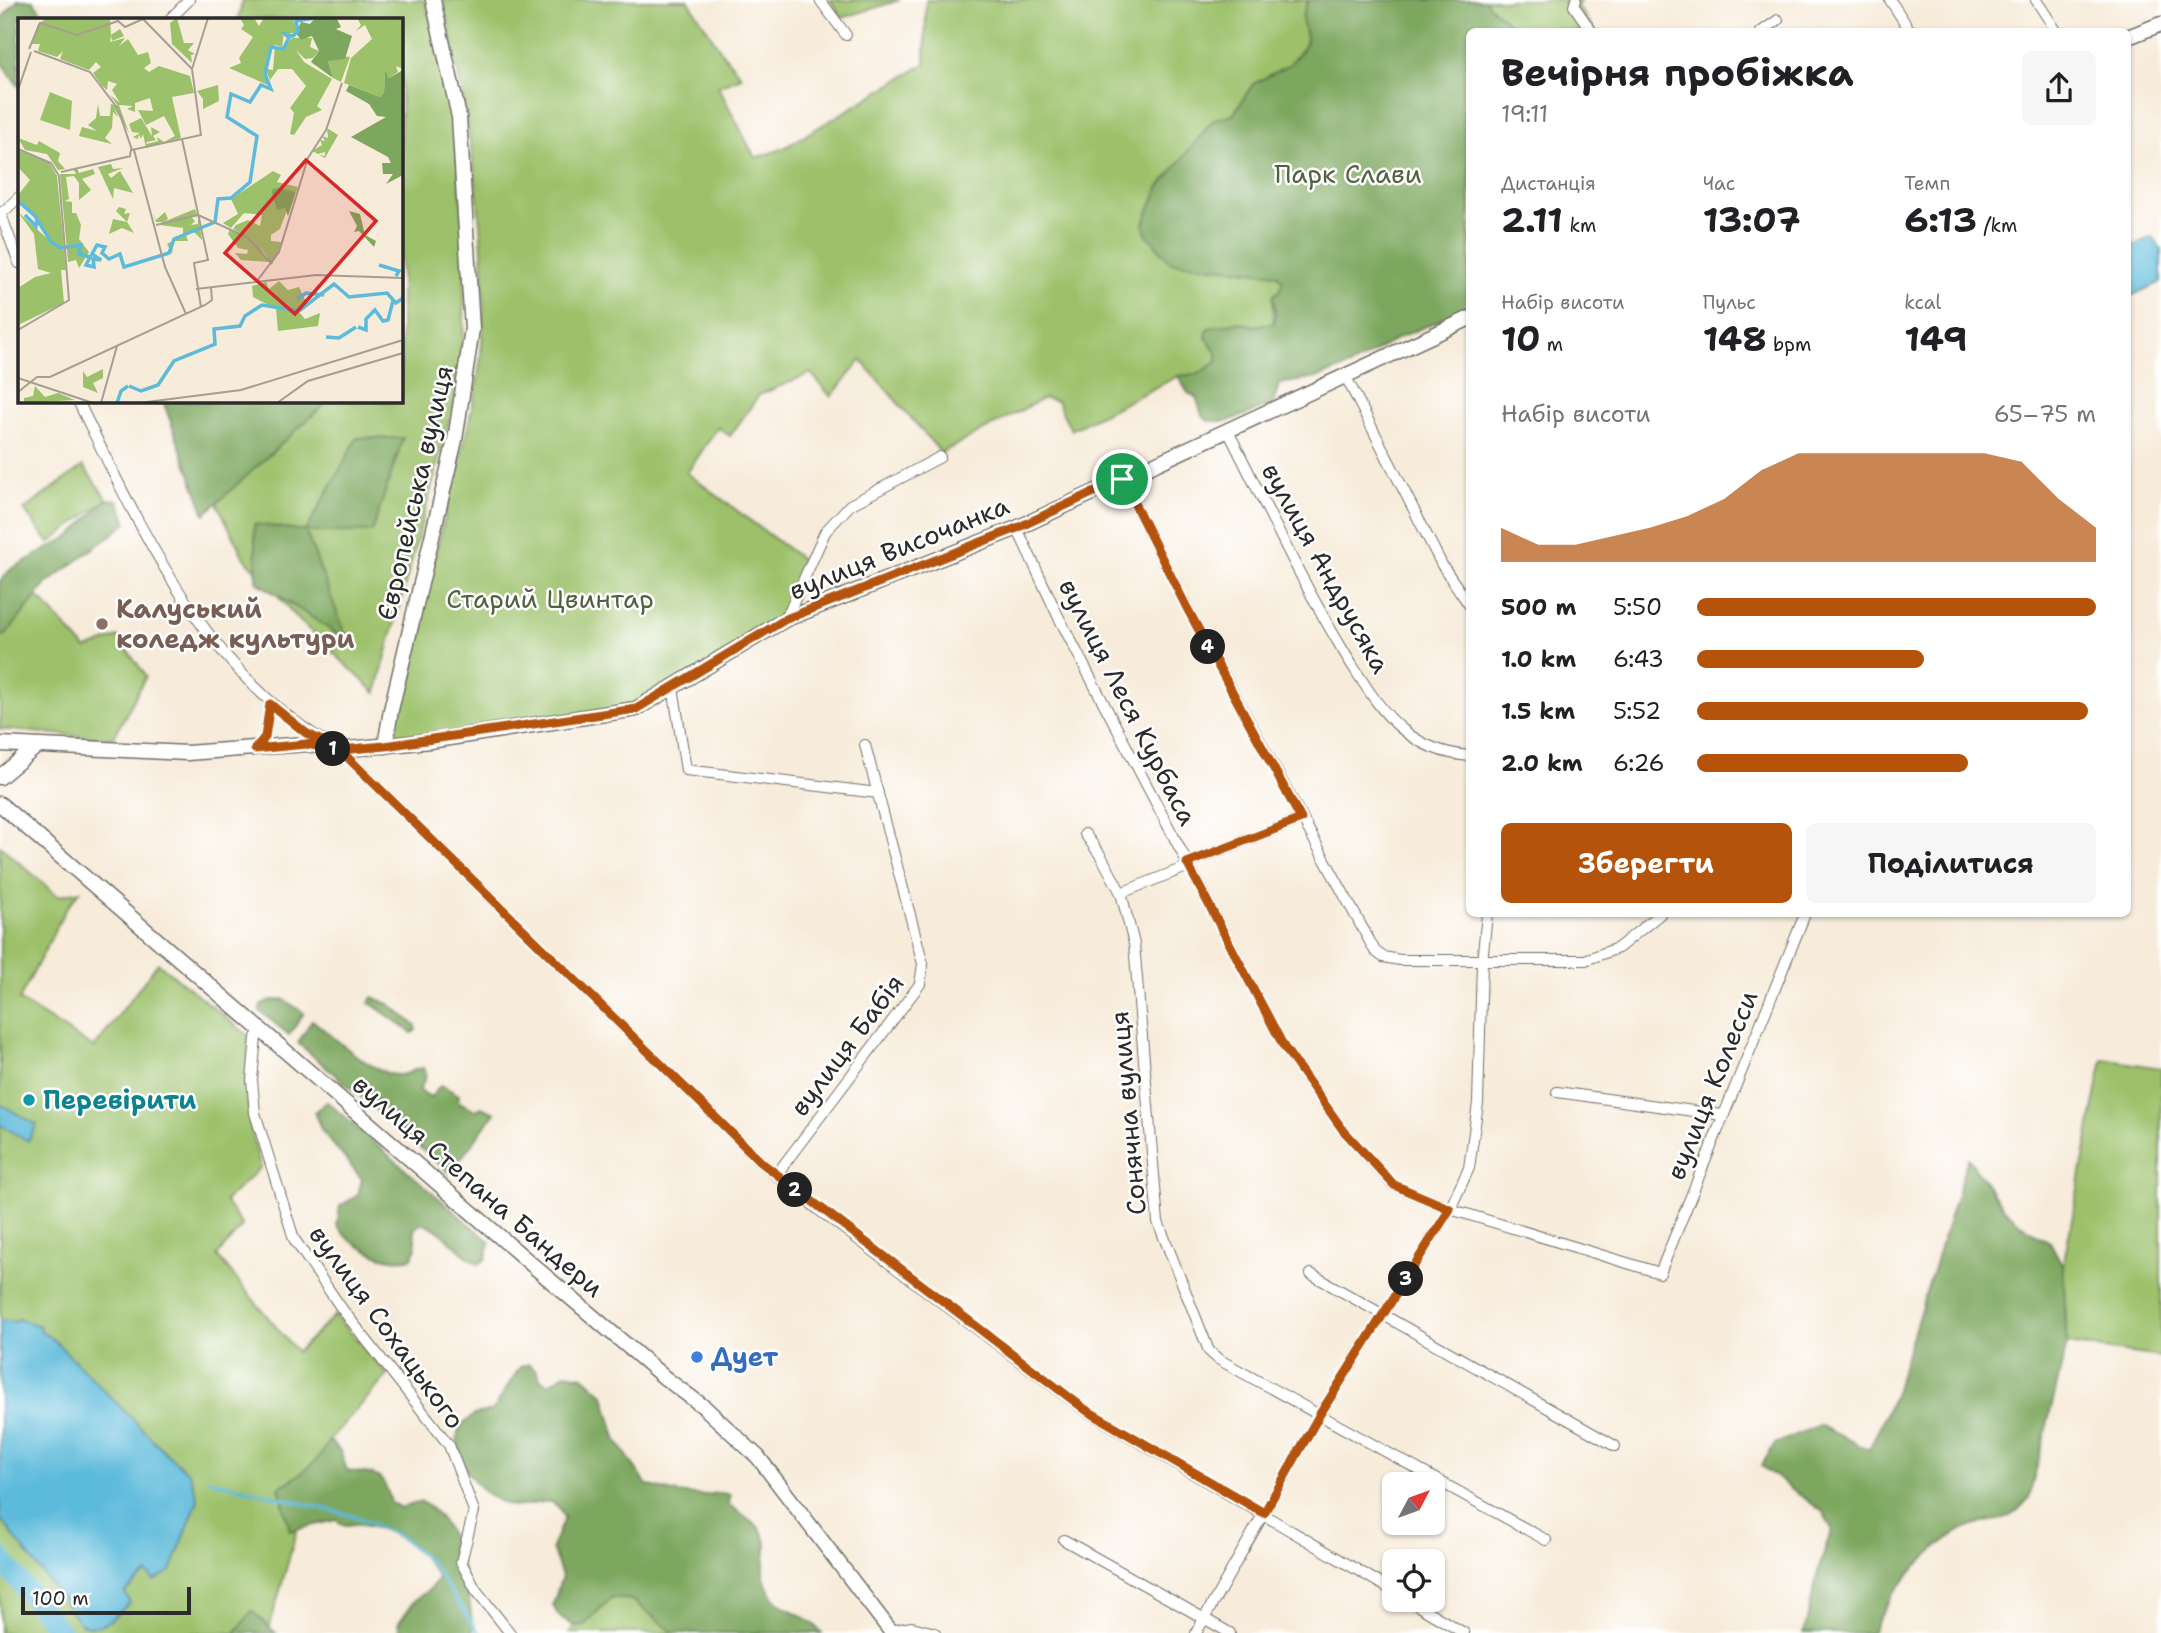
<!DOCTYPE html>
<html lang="uk">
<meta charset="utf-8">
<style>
:root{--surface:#fff;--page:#f6f6f6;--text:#202124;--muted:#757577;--accent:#b45309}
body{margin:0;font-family:"Shantell Sans",sans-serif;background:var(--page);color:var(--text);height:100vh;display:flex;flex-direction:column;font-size:26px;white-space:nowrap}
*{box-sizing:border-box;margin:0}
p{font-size:23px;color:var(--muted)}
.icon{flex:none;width:38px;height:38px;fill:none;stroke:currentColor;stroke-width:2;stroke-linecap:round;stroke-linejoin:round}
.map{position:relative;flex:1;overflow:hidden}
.details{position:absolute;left:1466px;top:28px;width:665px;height:889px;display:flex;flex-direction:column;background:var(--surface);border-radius:10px;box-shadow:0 2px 5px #0004}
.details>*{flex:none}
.needle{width:46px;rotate:49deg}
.buttons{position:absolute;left:1382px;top:1472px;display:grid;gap:14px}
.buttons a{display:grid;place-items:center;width:63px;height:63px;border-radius:10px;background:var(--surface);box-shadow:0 2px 5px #0004;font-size:35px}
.scale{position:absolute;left:21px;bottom:18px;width:170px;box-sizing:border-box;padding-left:7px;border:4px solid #2b2b2b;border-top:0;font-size:19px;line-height:24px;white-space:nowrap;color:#2b2b2b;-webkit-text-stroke:5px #fff;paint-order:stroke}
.pin{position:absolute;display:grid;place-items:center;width:60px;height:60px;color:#fff;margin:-30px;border:4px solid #fff;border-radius:50%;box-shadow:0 2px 7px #0007}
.km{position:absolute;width:35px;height:35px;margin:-18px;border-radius:50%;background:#222;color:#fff;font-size:19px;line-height:35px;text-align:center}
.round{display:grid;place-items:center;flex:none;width:74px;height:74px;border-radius:10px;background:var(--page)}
.headline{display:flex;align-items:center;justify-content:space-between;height:119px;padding:0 35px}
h1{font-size:38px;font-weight:700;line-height:52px}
.metrics{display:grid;grid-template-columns:repeat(3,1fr);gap:10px;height:119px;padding:7px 35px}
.metrics div{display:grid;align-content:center}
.metrics b{font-size:35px;font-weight:700}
.metrics small{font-size:19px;font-weight:400}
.metrics p{font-size:19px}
.chart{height:196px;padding:14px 35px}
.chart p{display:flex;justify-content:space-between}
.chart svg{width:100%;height:126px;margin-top:7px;fill:var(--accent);opacity:.7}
.action{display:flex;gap:14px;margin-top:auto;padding:14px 35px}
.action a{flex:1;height:80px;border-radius:10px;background:var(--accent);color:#fff;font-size:28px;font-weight:700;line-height:80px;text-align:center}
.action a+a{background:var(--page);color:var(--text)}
ul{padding:0 35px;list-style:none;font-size:23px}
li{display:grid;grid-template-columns:112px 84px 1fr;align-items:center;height:52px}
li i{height:18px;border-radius:9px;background:var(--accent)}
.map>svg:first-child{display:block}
.green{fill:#9cc16b;stroke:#64764b;stroke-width:2}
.forest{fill:#7da75f;stroke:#546945;stroke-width:2}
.water{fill:#5cbada;stroke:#447282;stroke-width:2}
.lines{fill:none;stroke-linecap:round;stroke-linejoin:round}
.stream{stroke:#5cbada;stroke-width:3.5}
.river{stroke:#5cbada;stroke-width:21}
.street-casing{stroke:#726e68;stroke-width:12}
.secondary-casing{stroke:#726e68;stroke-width:17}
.street{stroke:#fff;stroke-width:10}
.secondary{stroke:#fff;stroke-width:14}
.route-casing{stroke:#fff;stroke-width:14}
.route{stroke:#b45309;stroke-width:9}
.education-dot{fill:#8d6e63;stroke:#fff;stroke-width:2.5}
.culture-dot{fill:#0f9aa8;stroke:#fff;stroke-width:2.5}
.shop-dot{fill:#3f7fe0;stroke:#fff;stroke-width:2.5}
.labels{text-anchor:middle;stroke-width:5;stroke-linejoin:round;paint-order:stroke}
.park-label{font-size:26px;fill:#536041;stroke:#fff}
.street-label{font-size:26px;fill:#2b2b2b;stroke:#fff}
.education-label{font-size:26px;font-weight:bold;fill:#785e54;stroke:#fff;text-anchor:start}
.culture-label{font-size:26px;font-weight:bold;fill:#0d838f;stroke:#fff;text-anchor:start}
.shop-label{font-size:26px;font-weight:bold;fill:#366cbe;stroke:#fff;text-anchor:start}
.inset-river{fill:none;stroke:#5cbada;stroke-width:3.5}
.inset-road{fill:none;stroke:#a59e93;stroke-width:2}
.view{fill:#d62828;fill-opacity:0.15;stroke:#d62828;stroke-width:3.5}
.inset-edge{fill:none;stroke:#2b2b2b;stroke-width:3.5}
</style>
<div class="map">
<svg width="2161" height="1633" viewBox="0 0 2161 1633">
<rect width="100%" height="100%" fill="#fff"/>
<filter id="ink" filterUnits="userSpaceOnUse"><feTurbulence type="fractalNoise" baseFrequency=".0143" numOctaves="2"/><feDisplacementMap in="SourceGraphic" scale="14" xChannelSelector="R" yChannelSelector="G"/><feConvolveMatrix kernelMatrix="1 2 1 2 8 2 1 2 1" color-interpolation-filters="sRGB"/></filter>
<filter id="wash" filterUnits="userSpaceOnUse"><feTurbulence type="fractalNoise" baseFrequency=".00686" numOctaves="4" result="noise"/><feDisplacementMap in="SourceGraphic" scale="28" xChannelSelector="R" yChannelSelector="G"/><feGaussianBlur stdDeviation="1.57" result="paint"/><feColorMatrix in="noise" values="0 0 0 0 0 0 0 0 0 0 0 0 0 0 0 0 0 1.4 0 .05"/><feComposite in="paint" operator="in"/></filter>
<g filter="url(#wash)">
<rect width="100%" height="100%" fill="#f7ebd9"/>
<!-- green -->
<g class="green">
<path d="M243,0H425C434,38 447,77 452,115C464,203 470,296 459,384L376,693L299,620L243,556L167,401H401V19H238Z"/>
<path d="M443,0H688L723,54L742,77L718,86L755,158L782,149L925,64L926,0H1308L1302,18L1307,42L1289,65L1253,84L1233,115L1170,262L1277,274L1283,281L1280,290L1273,296L1274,324L1255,326L1237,322L1206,337L1217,353V362L1198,374L1178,376L1071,430L1057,401L1044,398L941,453L861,360L831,397L811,373L759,395L730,436L718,427L687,473L804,561L786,619L636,709L385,746C406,666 427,585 448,504C461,451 478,398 482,343C490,234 466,106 443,0Z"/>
<polygon points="830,0 900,0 842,18"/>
<polygon points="1486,0 1580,0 1578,7 1595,31 1518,31 1488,5"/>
<polygon points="83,466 107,499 49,543 24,510"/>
<polygon points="31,589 86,649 118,637 146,676 113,739 0,729 0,634"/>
<path d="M0,846L58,896L80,891L66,909L19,1000L94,1048L158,963L249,1036C244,1084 246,1120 261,1167L225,1201L242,1226L217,1256L297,1352L335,1315L388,1375L329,1440L302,1512L268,1633H0Z"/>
<polygon points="2103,1059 2161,1068 2161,1357 2067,1344 2063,1266"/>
<polygon points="611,1597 632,1600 674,1633 569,1633 574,1626 584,1625"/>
</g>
<!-- forest -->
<g class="forest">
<polygon points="18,0 33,0 46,19 19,19 19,87 0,61 0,20"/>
<polygon points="1308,0 1486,0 1488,5 1518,31 1470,32 1470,311 1445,318 1400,337 1352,365 1316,378 1279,384 1273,405 1228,421 1208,421 1202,415 1196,397 1188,393 1178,376 1198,374 1217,362 1217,353 1206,337 1208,328 1237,322 1255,326 1274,323 1276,314 1273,296 1280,290 1283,281 1277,274 1170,262 1145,232 1144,223 1158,189 1214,119 1233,115 1253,84 1289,65 1302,50 1307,42 1302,18"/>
<polygon points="163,401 328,401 205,514"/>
<polygon points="357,438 403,438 372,532 306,532 348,641 257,582 254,524 306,531"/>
<polygon points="107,499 118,500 127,523 46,584 6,635 0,636 0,581 11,569 71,536"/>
<polygon points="373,997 391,1005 416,1026 416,1030 412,1033 369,1002"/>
<polygon points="283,999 304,1013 289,1035 260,1011 260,1006 268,1001"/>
<path d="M312,1020C333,1036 371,1073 397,1075C408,1076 413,1068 423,1068L426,1076L419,1091L431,1097L441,1085L459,1095L458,1101L476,1111L481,1107L495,1113L450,1173L298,1043Z"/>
<path d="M327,1102L490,1242L486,1259L479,1264C457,1254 444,1227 421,1223L414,1229L416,1248L412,1258C386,1265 353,1247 337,1226L340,1206L358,1195L362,1179L322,1131L314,1112Z"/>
<path d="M1968,1158L2006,1211L2027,1229L2050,1242L2063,1266L2067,1344L2029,1498C2001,1532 1995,1513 1964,1529C1927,1548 1887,1595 1872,1633H1804L1819,1567L1832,1529L1823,1512L1761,1466L1775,1444L1819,1425L1869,1450L1894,1395Z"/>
<path d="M529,1364L537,1371L541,1380L549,1384L566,1373L583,1376L604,1395L617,1441L647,1485C664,1490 684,1496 703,1495C714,1494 719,1491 730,1495L728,1504C738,1512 756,1522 762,1532C775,1553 751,1569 775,1599C785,1612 806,1612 822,1633H674L632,1600L612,1597L584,1625L574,1626L558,1615L553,1605L562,1576L552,1548L564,1518C561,1511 559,1504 550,1502C538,1500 524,1509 512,1506C481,1499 450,1459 459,1428L474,1415L493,1410L520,1367Z"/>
<path d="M329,1440L341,1452L347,1471C377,1475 383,1471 391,1503L401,1508L421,1502C459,1521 470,1595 473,1633H401L398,1624L415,1600L430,1589L438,1578C420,1543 381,1521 343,1525L336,1520L290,1531L279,1487C298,1477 322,1460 329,1440Z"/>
<polygon points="252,1611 276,1633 235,1633"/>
</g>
<!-- water -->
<g class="water">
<polygon points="2152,237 2161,248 2161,282 2131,296 2128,292 2128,248"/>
<polygon points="0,1104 37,1125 28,1141 0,1125"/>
<path d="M19,1319L40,1326L41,1331L55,1341L169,1456L189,1473L198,1500L171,1571L154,1581L147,1573L125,1592L130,1602C116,1615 103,1633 81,1624L0,1518V1320L14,1322Z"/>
</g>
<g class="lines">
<!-- stream -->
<polyline class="stream" points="209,1480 357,1517 401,1537 430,1562 479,1633"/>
<!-- river -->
<polyline class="river" points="0,1557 61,1633"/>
</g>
</g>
<g filter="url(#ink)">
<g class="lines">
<defs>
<g id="street">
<polyline points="820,0 846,35"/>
<polyline points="1576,0 1574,6 1592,32"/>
<polyline points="1890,0 1911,32"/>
<polyline points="2036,0 2057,32"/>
<polyline points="170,19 189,0"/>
<polyline points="1761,32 1778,20"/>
<polyline points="0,212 19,263"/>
<polyline points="1,214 19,197"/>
<polyline points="1345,375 1442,565 1470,606"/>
<path d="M78,401C141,529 208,681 340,750L762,1163L819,1210L1085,1410L1395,1592"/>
<path d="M1227,429C1266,505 1302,584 1347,657C1363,682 1379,710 1402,729C1422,746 1444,754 1470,756"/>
<polyline points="1122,479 1187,608 1375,951 1383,957 1400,960 1585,960 1618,948 1660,914"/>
<polyline points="1017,528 1058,616 1284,1047 1343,1130 1393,1185 1450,1209 1660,1273 1805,914"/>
<polyline points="786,619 825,532 850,505 940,457"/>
<polyline points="673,687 686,770 878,793"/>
<polyline points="255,749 265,737 270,704"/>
<polyline points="1085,834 1101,856 1121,893 1134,944 1158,1222 1209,1351 1218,1359 1546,1540"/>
<polyline points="1187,863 1301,819"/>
<polyline points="1121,893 1189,866"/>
<polyline points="261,1031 256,1037 252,1080 255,1113 294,1239 342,1309 449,1445 474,1511 461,1562 476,1590 510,1633"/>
<polyline points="1557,1092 1722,1115"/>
<polyline points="776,1175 920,984 923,964 865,745"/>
<polyline points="1311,1274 1615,1446"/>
<polyline points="1064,1540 1230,1633"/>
<polyline points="1408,1600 1464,1633"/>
<polyline points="890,1631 912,1627 935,1633"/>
<polyline points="1196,1633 1320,1414 1450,1209 1469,1168 1478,1103 1482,962 1487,914"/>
</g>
<g id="secondary">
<polyline points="2128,37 2161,24"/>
<polyline points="0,744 187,753 306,744 340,750 430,741 636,709 786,619 1017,528 1470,318"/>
<polyline points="385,746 391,710 455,440 472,329 459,117 433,0"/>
<polyline points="0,777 36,747"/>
<polyline points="0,804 537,1269 665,1378 704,1407 758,1457 892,1633"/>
</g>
</defs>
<!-- street casing -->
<use href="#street" class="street-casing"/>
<!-- secondary casing -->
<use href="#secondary" class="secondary-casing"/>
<!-- street -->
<use href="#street" class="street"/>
<!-- secondary -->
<use href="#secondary" class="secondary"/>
</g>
</g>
<g class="lines" filter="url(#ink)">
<defs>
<polyline id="route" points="1122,479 1017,528 786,619 636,709 385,746 340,750 306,744 255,749 265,737 270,704 306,733 340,750 762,1163 1086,1410 1264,1513 1320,1414 1450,1209 1394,1185 1343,1130 1284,1047 1187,863 1301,819 1187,608 1122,479"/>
</defs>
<!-- route casing -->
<use href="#route" class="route-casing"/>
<!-- route -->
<use href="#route" class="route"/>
</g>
<!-- markers -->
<circle class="education-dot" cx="102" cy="624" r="7"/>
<circle class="culture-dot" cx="29" cy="1100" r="7"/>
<circle class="shop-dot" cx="697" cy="1357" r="7"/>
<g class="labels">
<!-- park labels -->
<g class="park-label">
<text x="1348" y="183">Парк Слави</text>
<text x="550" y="608">Старий Цвинтар</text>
</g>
<!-- street labels -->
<g class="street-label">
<text transform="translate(415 493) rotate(-77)" y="9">Європейська вулиця</text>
<text transform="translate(899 548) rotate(-22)" y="9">вулиця Височанка</text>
<text transform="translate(1326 568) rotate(61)" y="9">вулиця Андрусяка</text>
<text transform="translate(1128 702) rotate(63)" y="9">вулиця Леся Курбаса</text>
<text transform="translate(847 1045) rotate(-53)" y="9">вулиця Бабія</text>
<text transform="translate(1712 1085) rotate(-68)" y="9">вулиця Колесси</text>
<text transform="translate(1128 1113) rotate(-95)" y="9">Сонячна вулиця</text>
<text transform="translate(478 1186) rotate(41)" y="9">вулиця Степана Бандери</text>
<text transform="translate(387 1327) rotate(54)" y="9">вулиця Сохацького</text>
</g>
<!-- education labels -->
<g class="education-label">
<text x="116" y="618">Калуський<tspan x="116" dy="30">коледж культури</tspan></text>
</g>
<!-- culture labels -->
<g class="culture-label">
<text x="43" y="1109">Перевірити</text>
</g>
<!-- shop labels -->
<g class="shop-label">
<text x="711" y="1366">Дует</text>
</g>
</g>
<!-- overview -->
<g transform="translate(18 18)">
<rect width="385" height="385" fill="#f7ebd9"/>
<path d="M29,0H92L93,17L102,11L106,18L94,23L93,18L92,24L107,20L101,28L110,21L120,37L130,34L133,45L126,50L131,54L141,48L172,58L176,75L154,79L163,120L128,130L125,116L123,121L121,116L120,121L115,119L122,115L114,114L111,106L123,100L134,118L133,109L142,114L135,118L138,122L129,124L128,126L140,123L139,119L146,124L157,118L146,98L128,107L120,92L135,93L132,80L117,85V94L109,91L115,88L101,87L111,115L96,90L100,99L95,94L94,110L87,120L94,126L61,118L64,109L79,113L70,107L78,100L80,86L82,98H92L93,86L100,88L92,77L102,85L94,72L99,66L90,63L89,72L84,68L75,55L83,49L78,44L71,52L42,41L45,33L39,39L20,33L22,26H13L20,6ZM159,0L166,25H176L170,32L177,36L173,37L174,45L154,26L152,5ZM222,0H236L241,8L246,0L288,1L275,3L280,8L277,15H266L264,29L257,27L250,35L249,51L255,52L257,28L265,31L274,20H294L292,29L301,33L295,40L287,41L278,32L286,44L314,61L299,88L304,92L288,99L276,117L272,116L276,95L272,90L288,68L274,51H260L252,62L248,52L252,68L211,50L223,45L221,40L235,19L223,11L226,7ZM339,0H385V51L378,48L380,54L371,60L367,54L366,76L362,79L326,65L333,40L354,21L347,7L338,13L343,7ZM323,38L332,39L323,64L315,60L310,43ZM200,67L201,83L185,91V81L179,73ZM32,74L54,83L52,112L22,102ZM309,110L320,117L307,140L301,137L307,138V134L300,136L294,133L304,127L302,122L307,123L304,118L310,120ZM0,120L19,127L21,123L42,135L40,143L47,151L40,152L29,136L7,132ZM0,132L31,144L39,158L46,229L33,225L46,232L48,252H43L46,285L2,306L0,270L17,259L33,255L20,251L16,216L0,194L33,224L18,198L2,184L0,189V177L12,162L0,149ZM93,146L95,151L105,150L90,156L93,160L102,153L115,175L96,170L95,181L80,149ZM59,150L61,155L75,151L77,156L64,161L73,172L61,182V165L56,158L48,159L51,181L47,183L54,184V195H58L63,207L61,221L71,234L61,250L58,242L50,244L42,156H58L55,151ZM255,153L263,157L259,164L280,169L278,174L253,172L258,184L269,192L262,211L253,217V223L263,224L261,234L254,246L242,229L251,244L223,242L217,235L229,236L230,232L220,230L210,216L212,211L224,216L215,211L218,207L230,202L242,208L244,197L226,195L213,210L205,205L220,196L213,181ZM101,189L108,191L106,196L112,195L109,204L116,215L104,210L91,216L95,201L109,204L98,193ZM177,191L179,197L172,198L177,203L173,207L180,206V198L184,222L175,213L168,217L170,223H156L154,236L149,226L165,217V210L142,207L145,204H138L135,195L138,202L147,194L150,201L145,204ZM261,263L270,272L281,269L290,288L281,294L287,301L302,295L300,308L260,313L258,291L235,279L234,268L248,264L251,271ZM85,351V360L75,365L80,375L65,369V353L69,359ZM17,368L27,379L40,375L57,382L6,385V380L15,378Z" fill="#9cc16b"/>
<path d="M297,0L319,1L323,9L318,11L334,18L327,41L310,43L315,60L293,44L301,33L294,18L283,22L278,15L283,4L292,6ZM385,52V157L368,166L375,156H365L364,145H373L370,139L333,119L368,99L359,98L351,86L328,73L331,67L362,79L366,75L367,53L371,60ZM259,170L278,174L270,198L267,190L259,192L253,172ZM331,193L342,196L347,217L358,223L356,229L341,213L336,214L339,208Z" fill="#7da75f"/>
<path class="inset-river" d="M0,183L17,198L33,224L43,230L63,227L61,236L72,239L68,247L76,249L75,241L83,242L74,236L79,227L87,229L84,235L91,241L102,236L106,249L151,235L156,221L197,204L200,181L213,180L232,164L239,118L209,99L213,76L232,84L243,67L253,71L247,56L253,29L265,31L271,20L267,16L275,18L280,13L278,3L297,0M7,197L18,208L19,202M361,247L381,253L378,258M279,281L288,275L306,277M340,309L348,312V301L357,292L365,303L370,302L375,283M308,319L321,320L338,309M111,368L123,373L140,367L156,343L197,326L196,311L222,308L227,298L244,287L281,293L316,266L331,279L369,275L378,285L385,280M99,385L103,373L110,368"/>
<path class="inset-road" d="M11,31L22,5L59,17L100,3L107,9L125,1L174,51M16,33L72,54L100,91L114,132M0,72L13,34M164,121L190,242L176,245L183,289M0,131L33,145L41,158L51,282L0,312M116,132L147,249L168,296M112,137L113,132L183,117L174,51L190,0M43,154L113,138M180,197L229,219L254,246M138,207L180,197M239,263L261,234L290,140L308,112L324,65M178,271L298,257L385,260M0,360L75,385M0,374L19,359H32L187,287L194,282L193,270M83,385L99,328M121,385L223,372L385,322M259,385L290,363L385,335"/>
<path class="view" d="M288,142L358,203L277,296L207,235Z"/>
<rect width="385" height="385" class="inset-edge"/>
</g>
</svg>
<div class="buttons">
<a><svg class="needle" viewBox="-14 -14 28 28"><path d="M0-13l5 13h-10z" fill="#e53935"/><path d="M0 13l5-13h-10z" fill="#757577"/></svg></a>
<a><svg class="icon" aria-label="locate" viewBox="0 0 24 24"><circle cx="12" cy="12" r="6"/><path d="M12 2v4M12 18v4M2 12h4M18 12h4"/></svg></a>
</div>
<div class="scale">100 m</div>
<div class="pin" style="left:1122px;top:479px;background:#1e9e55"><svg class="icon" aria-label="arrive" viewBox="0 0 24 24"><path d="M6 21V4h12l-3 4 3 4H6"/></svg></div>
<b class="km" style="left:333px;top:749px">1</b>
<b class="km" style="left:795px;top:1190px">2</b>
<b class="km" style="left:1406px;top:1279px">3</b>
<b class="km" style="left:1208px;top:647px">4</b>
<section class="details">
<div class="headline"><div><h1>Вечірня пробіжка</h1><p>19:11</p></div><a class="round"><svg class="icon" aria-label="share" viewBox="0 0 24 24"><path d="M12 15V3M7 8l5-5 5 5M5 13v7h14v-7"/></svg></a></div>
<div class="metrics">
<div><p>Дистанція</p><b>2.11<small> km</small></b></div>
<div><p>Час</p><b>13:07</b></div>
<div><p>Темп</p><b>6:13<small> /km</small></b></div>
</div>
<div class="metrics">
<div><p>Набір висоти</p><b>10<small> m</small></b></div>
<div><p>Пульс</p><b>148<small> bpm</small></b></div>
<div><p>kcal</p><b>149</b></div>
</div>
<div class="chart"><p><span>Набір висоти</span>65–75 m</p>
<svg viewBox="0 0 160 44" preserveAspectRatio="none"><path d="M0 44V32L10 38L20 38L30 35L40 32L50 28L60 22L70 12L80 6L90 6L100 6L110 6L120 6L130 6L140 9L150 22L160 32V44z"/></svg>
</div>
<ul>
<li><b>500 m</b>5:50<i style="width:100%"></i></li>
<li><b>1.0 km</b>6:43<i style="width:57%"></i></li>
<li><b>1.5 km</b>5:52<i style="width:98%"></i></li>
<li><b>2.0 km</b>6:26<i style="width:68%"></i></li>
</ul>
<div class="action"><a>Зберегти</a><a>Поділитися</a></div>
</section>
</div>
